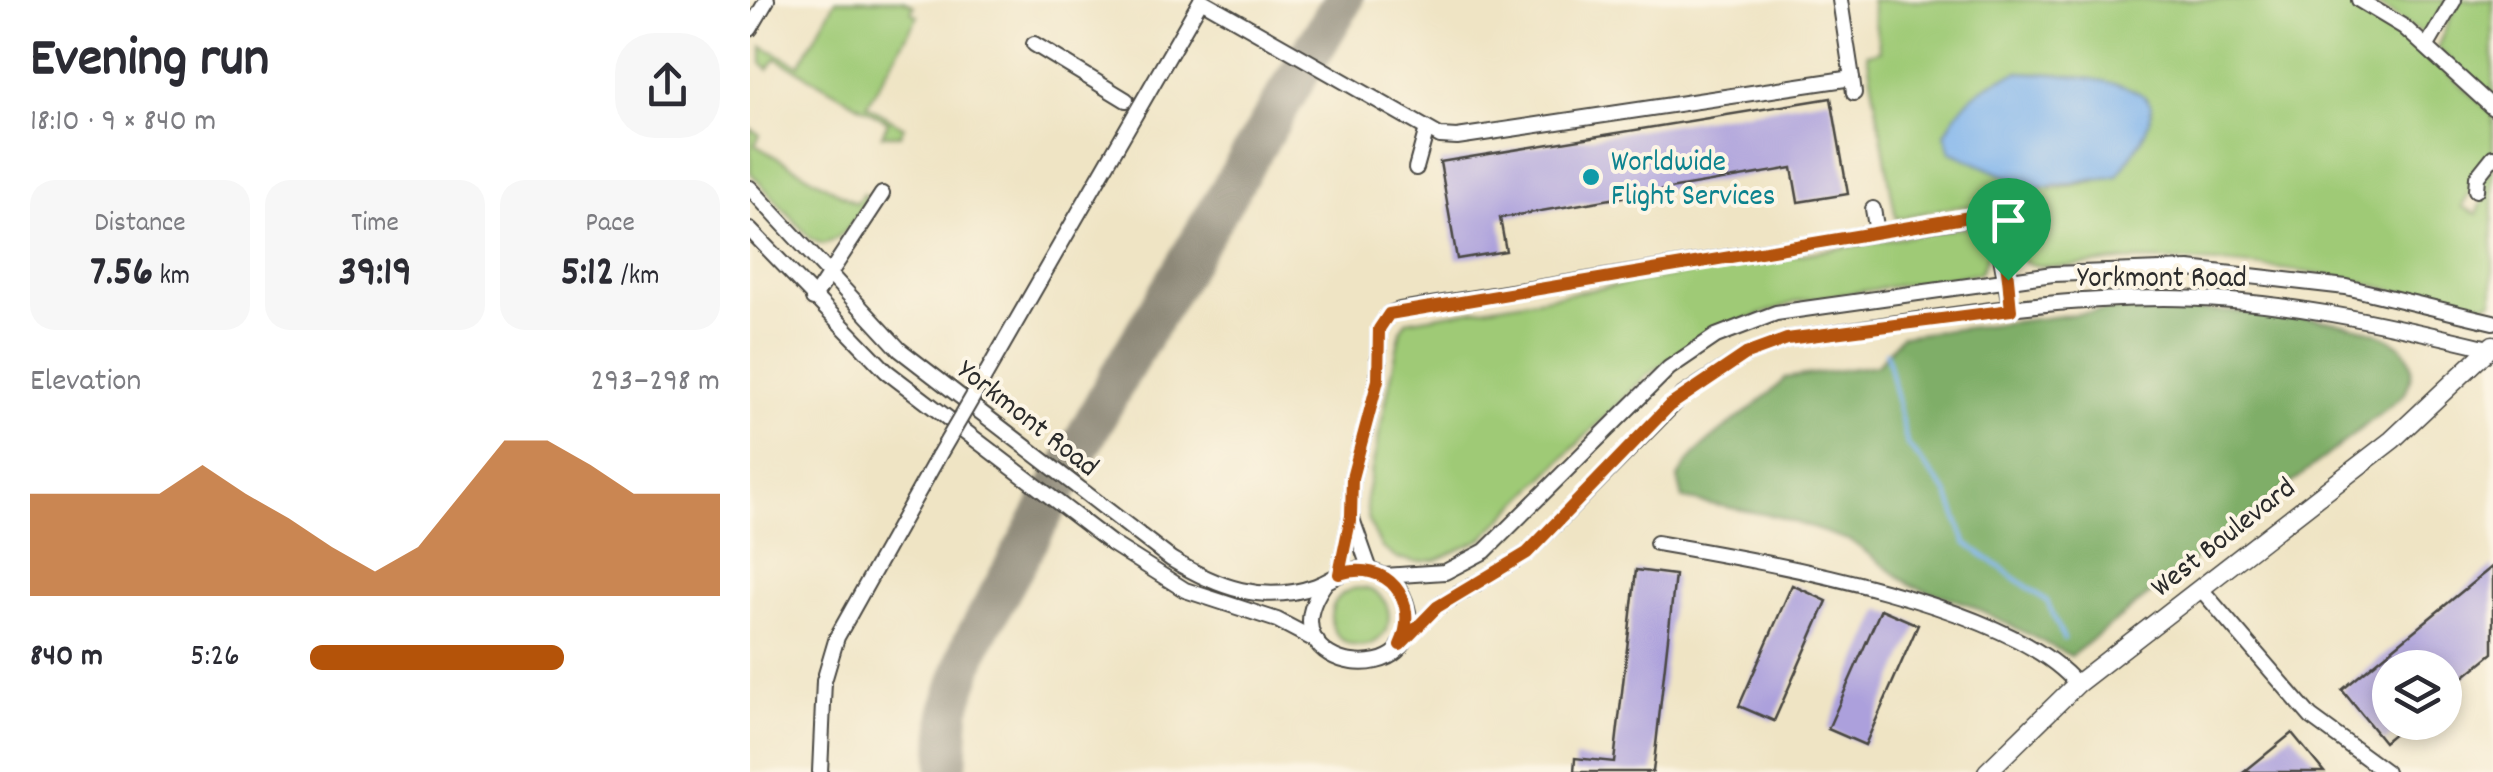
<!DOCTYPE html>
<meta charset="utf-8">
<style>
:root{--surface:#fff;--page:#f7f7f7;--text:#2b2b33;--muted:#7c7c81;--accent:#b45309}
body{margin:0;font-family:Dekko,sans-serif;background:var(--page);color:var(--text);height:100vh;display:flex;flex-direction:column;font-size:38px;white-space:nowrap}
*{box-sizing:border-box;margin:0}
p{font-size:32px;color:var(--muted)}
.icon{flex:none;width:55px;height:55px;fill:none;stroke:currentColor;stroke-width:2;stroke-linecap:round;stroke-linejoin:round}
.map{position:relative;flex:1;overflow:hidden}
.details{display:flex;flex-direction:column;background:var(--surface);width:750px}
.details>*{flex:none}
.tools{position:absolute;left:1622px;top:650px;display:grid;gap:20px}
.tools a{display:grid;place-items:center;width:90px;height:90px;border-radius:50%;background:var(--surface);box-shadow:0 5px 15px #0003;font-size:50px}
.pin{position:absolute;display:grid;place-items:center;width:85px;height:85px;color:#fff;margin:-102px -42px;border-radius:50% 50% 50% 0;rotate:-45deg;box-shadow:0 0 10px #0007}
.pin .icon{rotate:45deg}
.round{display:grid;place-items:center;flex:none;width:105px;height:105px;border-radius:40px;background:var(--page)}
.head{display:flex;align-items:center;justify-content:space-between;height:170px;padding:0 30px}
h1{font-size:55px;font-weight:700;line-height:75px}
.stats{display:grid;grid-template-columns:repeat(3,1fr);gap:15px;height:170px;padding:10px 30px}
.stats div{display:grid;align-content:center;border-radius:25px;background:var(--page);text-align:center}
.stats b{font-size:42px;font-weight:700}
.stats small{font-size:28px;font-weight:400}
.stats p{font-size:28px}
.chart{height:280px;padding:20px 30px}
.chart p{display:flex;justify-content:space-between}
.chart svg{width:100%;height:180px;margin-top:10px;fill:var(--accent);opacity:.7}
ul{padding:0 30px;list-style:none;font-size:32px}
li{display:grid;grid-template-columns:160px 120px 1fr;align-items:center;height:75px}
li i{height:25px;border-radius:12px;background:var(--accent)}
main{display:flex;flex:1;min-height:0}
.map>svg:first-child{display:block}
.green{fill:#9fca76;stroke:#657a50;stroke-width:2.5;fill-rule:evenodd}
.forest{fill:#7fae67;stroke:#556c49;stroke-width:2.5}
.water{fill:#7eb3ec;stroke:#546f8c;stroke-width:2.5}
.lines{fill:none;stroke-linecap:round;stroke-linejoin:round}
.stream{stroke:#7eb3ec;stroke-width:4}
.taxiway{stroke:#8d8878;stroke-width:40}
.building{fill:#aca0dc}
.minor-casing{stroke:#484742;stroke-width:18}
.major-casing{stroke:#484742;stroke-width:21}
.minor{stroke:#fff;stroke-width:14}
.major{stroke:#fff;stroke-width:18}
.minor-bridge-casing{stroke:#484742;stroke-width:18;stroke-linecap:butt}
.minor-bridge{stroke:#fff;stroke-width:14}
.route-casing{stroke:#fff;stroke-width:20}
.route{stroke:#b45309;stroke-width:12}
.culture-dot{fill:#0f9aa8;stroke:#fcf5e5;stroke-width:4}
.labels{text-anchor:middle;stroke-width:8;stroke-linejoin:round;paint-order:stroke}
.culture-label{font-size:30px;fill:#0d838f;stroke:#fcf5e5;text-anchor:start}
.street-label{font-size:30px;fill:#2b2b2b;stroke:#fcf5e5}
</style>
<main>
<section class="details">
<div class="head"><div><h1>Evening run</h1><p>18:10 · 9 × 840 m</p></div><a class="round"><svg class="icon" aria-label="share" viewBox="0 0 24 24"><path d="M12 15V3M7 8l5-5 5 5M5 13v7h14v-7"/></svg></a></div>
<div class="stats">
<div><p>Distance</p><b>7.56<small> km</small></b></div>
<div><p>Time</p><b>39:19</b></div>
<div><p>Pace</p><b>5:12<small> /km</small></b></div>
</div>
<div class="chart"><p><span>Elevation</span>293–298 m</p>
<svg viewBox="0 0 160 44" preserveAspectRatio="none"><path d="M0 44V19L10 19L20 19L30 19L40 12L50 19L60 25L70 32L80 38L90 32L100 19L110 6L120 6L130 12L140 19L150 19L160 19V44z"/></svg>
</div>
<ul>
<li><b>840 m</b>5:26<i style="width:62%"></i></li>
</ul>
</section>
<div class="map">
<svg width="1743" height="772" viewBox="0 0 1743 772">
<rect width="100%" height="100%" fill="#fcf5e5"/>
<filter id="ink" filterUnits="userSpaceOnUse"><feTurbulence type="fractalNoise" baseFrequency=".01" numOctaves="2"/><feDisplacementMap in="SourceGraphic" scale="20" xChannelSelector="R" yChannelSelector="G"/><feConvolveMatrix kernelMatrix="1 2 1 2 8 2 1 2 1" color-interpolation-filters="sRGB"/></filter>
<filter id="wash" filterUnits="userSpaceOnUse"><feTurbulence type="fractalNoise" baseFrequency=".0048" numOctaves="4" result="noise"/><feDisplacementMap in="SourceGraphic" scale="40" xChannelSelector="R" yChannelSelector="G"/><feGaussianBlur stdDeviation="2.25" result="paint"/><feColorMatrix in="noise" values="0 0 0 0 0 0 0 0 0 0 0 0 0 0 0 0 0 1.4 0 .05"/><feComposite in="paint" operator="in"/></filter>
<g filter="url(#wash)">
<rect width="100%" height="100%" fill="#efe4c4"/>
<!-- green -->
<g class="green">
<polygon points="86,0 153,0 164,6 161,12 168,16 117,105 154,127 150,135 132,135 138,122 26,58 18,69 12,63 12,46 49,65"/>
<path d="M1121,0H1601L1645,25L1743,114V151L1712,207L1727,214L1737,191L1730,184L1743,164V301C1705,315 1635,285 1594,278C1524,266 1454,260 1382,260C1356,261 1289,275 1270,259C1264,247 1265,232 1256,221C1234,192 1177,214 1146,219L1117,54L1130,51ZM1269,72L1307,74L1389,93L1402,111L1367,176L1301,190Z"/>
<polygon points="1619,0 1698,0 1675,35"/>
<polygon points="1708,0 1743,0 1743,101 1687,48"/>
<path d="M0,128L10,135L5,145L106,203L113,194L117,196C111,216 94,239 72,244L61,239L0,172Z"/>
<polygon points="1214,227 1233,234 1240,249 1230,273 1049,301 961,332 896,376 732,539 687,560 666,562 647,558 632,548 618,521 616,498 651,329 656,321"/>
<circle cx="610" cy="617" r="29"/>
</g>
<!-- forest -->
<path class="forest" d="M1367,309C1420,309 1624,309 1655,351C1666,366 1661,380 1654,395L1321,656L1218,604L1160,585L1101,541L1029,517L933,499L928,478C949,437 1004,414 1035,378L1127,365L1151,336Z"/>
<!-- water -->
<path class="water" d="M1269,72C1294,73 1394,78 1401,106C1405,125 1378,160 1367,176L1285,189L1201,152L1195,134C1213,99 1231,84 1269,72Z"/>
<g class="lines">
<!-- stream -->
<polyline class="stream" points="1136,352 1157,444 1198,494 1216,543 1297,601 1314,639"/>
<!-- taxiway -->
<polyline class="taxiway" points="197,772 200,710 220,647 370,374 593,0"/>
</g>
<g id="blocks">
<!-- building -->
<g class="building">
<polygon points="1081,98 1098,194 1048,202 1042,168 750,218 756,251 707,259 690,162"/>
<polygon points="1743,566 1743,653 1695,692 1695,668 1640,668 1640,722 1658,722 1634,742 1592,690"/>
<polygon points="886,570 925,575 903,772 824,772 825,758 864,762"/>
<polygon points="1042,585 1077,601 1024,721 989,706"/>
<polygon points="1131,609 1168,625 1115,745 1078,729"/>
<polygon points="1542,733 1574,772 1494,772"/>
</g>
</g>
</g>
<g filter="url(#ink)">
<use href="#blocks" fill-opacity="0" stroke="#484742" stroke-width="2.5"/>
<g class="lines">
<defs>
<g id="minor">
<polyline points="451,0 690,136 707,137 1102,78 1104,93"/>
<polyline points="1090,0 1102,78"/>
<polyline points="1609,0 1654,27 1743,108"/>
<polyline points="0,29 17,0"/>
<polyline points="284,44 376,100"/>
<polyline points="1677,46 1704,0"/>
<polyline points="666,168 676,132"/>
<path d="M0,188L150,350L421,559C467,587 513,605 566,586C583,580 595,567 615,570C633,572 649,584 655,601C688,695 507,676 576,582"/>
<polyline points="1726,190 1727,177 1743,157"/>
<polyline points="1123,209 1127,232"/>
<polyline points="0,230 136,371 361,543 435,590 527,620 567,641"/>
<polyline points="63,299 132,194"/>
<polyline points="232,381 451,0"/>
<polyline points="601,516 620,570"/>
<path d="M907,543C1011,561 1260,603 1327,684"/>
<polyline points="589,574 601,516 602,478 628,381 629,329 639,314 650,310 1226,217 1246,231 1261,310"/>
<polyline points="634,576 695,572 735,551 919,368 966,336 1026,313 1303,274 1439,269 1596,287 1743,322"/>
<polyline points="1450,588 1561,717 1636,772"/>
<path d="M649,645L687,607L777,553L933,395L996,354L1037,339C1161,322 1288,298 1414,298C1526,298 1635,323 1743,349"/>
<polyline points="70,772 74,681 87,637 189,455"/>
</g>
<polyline id="major" points="1237,772 1327,684 1642,440 1743,345"/>
</defs>
<!-- minor casing -->
<use href="#minor" class="minor-casing"/>
<!-- major casing -->
<use href="#major" class="major-casing"/>
<!-- minor -->
<use href="#minor" class="minor"/>
<!-- major -->
<use href="#major" class="major"/>
<defs>
<polyline id="minor-bridge" points="189,455 232,381"/>
</defs>
<!-- minor-bridge casing -->
<use href="#minor-bridge" class="minor-bridge-casing"/>
<!-- minor-bridge -->
<use href="#minor-bridge" class="minor-bridge"/>
</g>
</g>
<g class="lines" filter="url(#ink)">
<defs>
<path id="route" d="M1226,216C1260,231 1257,278 1261,310L1037,339L996,354L919,406L777,553L687,607L650,645C671,600 637,559 589,574L601,516L602,478L628,380L629,329L639,314Z"/>
</defs>
<!-- route casing -->
<use href="#route" class="route-casing"/>
<!-- route -->
<use href="#route" class="route"/>
</g>
<!-- markers -->
<circle class="culture-dot" cx="841" cy="177" r="10"/>
<g class="labels">
<!-- culture labels -->
<g class="culture-label">
<text x="861" y="170">Worldwide<tspan x="861" dy="34">Flight Services</tspan></text>
</g>
<!-- street labels -->
<g class="street-label">
<text x="1412" y="286">Yorkmont Road</text>
<text transform="translate(279 417) rotate(38)" y="10">Yorkmont Road</text>
<text transform="translate(1472 536) rotate(-38)" y="10">West Boulevard</text>
</g>
</g>
</svg>
<div class="tools">
<a><svg class="icon" aria-label="layers" viewBox="0 0 24 24"><path d="M12 4l9 5-9 5-9-5zM3 14l9 5 9-5"/></svg></a>
</div>
<div class="pin" style="left:1258px;top:280px;background:#1e9e55"><svg class="icon" aria-label="arrive" viewBox="0 0 24 24"><path d="M6 21V4h12l-3 4 3 4H6"/></svg></div>
</div>
</main>
